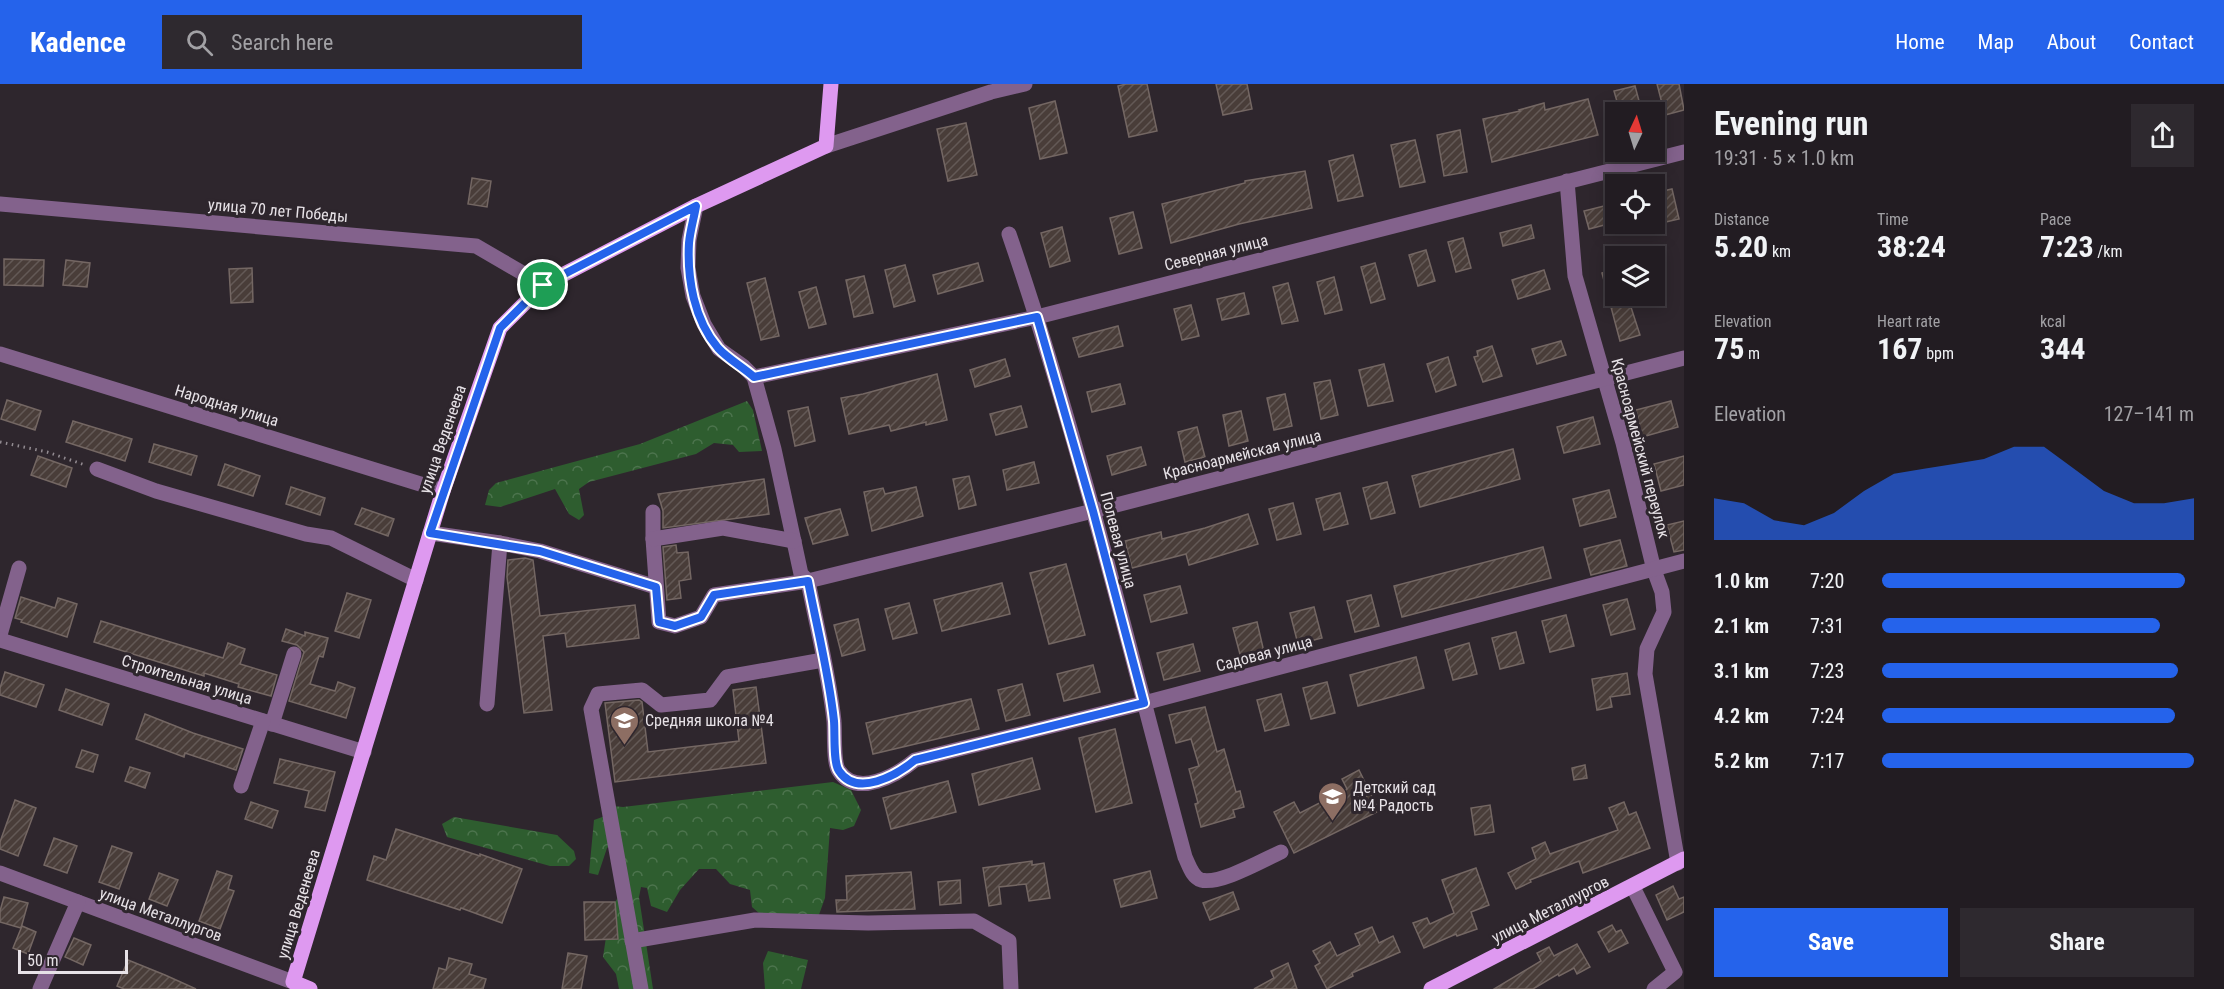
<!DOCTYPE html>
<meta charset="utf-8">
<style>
:root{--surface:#221c22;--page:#2e292f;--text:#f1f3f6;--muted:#a2a1a5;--line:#3f3a40;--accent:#2563eb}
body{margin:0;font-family:"Roboto Condensed",sans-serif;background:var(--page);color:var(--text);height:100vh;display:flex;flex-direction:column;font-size:22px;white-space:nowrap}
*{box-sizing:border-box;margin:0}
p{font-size:20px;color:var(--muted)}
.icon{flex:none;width:33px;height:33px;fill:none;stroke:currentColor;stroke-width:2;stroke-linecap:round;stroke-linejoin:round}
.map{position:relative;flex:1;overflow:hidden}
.panel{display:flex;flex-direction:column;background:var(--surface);width:540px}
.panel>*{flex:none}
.needle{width:39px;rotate:4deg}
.fabs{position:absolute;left:1605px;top:18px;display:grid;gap:12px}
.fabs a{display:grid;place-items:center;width:60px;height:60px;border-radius:0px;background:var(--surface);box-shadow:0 3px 15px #0003,0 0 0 2px var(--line);font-size:30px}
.scale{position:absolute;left:18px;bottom:15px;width:110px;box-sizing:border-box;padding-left:6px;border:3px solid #e7e2e7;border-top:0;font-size:16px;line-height:21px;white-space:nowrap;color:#e7e2e7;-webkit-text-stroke:4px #2e262d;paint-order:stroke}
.pin{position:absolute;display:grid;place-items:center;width:51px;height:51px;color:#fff;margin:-26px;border:3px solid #fff;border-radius:50%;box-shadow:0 2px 6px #0007}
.round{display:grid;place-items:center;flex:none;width:63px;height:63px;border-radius:0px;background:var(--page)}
.summary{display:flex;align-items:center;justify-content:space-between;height:102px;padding:0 30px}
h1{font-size:33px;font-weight:700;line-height:45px}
.metrics{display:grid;grid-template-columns:repeat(3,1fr);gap:9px;height:102px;padding:6px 30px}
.metrics div{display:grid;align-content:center}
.metrics b{font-size:30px;font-weight:700}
.metrics small{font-size:16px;font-weight:400}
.metrics p{font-size:16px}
.chart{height:168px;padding:12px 30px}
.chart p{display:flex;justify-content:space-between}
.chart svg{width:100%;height:108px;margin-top:6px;fill:var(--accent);opacity:.7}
.action{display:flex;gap:12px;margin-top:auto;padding:12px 30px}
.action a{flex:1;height:69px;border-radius:0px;background:var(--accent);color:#fff;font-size:24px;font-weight:700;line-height:69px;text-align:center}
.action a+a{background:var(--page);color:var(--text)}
ul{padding:0 30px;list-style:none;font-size:20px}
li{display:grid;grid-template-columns:96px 72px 1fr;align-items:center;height:45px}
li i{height:15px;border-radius:8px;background:var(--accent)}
header{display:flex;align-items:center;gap:36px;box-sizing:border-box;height:84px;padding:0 30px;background:var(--accent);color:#fff}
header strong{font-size:28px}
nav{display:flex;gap:33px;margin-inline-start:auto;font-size:21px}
.search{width:420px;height:54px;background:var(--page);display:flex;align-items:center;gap:15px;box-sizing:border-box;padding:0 21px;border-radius:0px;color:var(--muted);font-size:22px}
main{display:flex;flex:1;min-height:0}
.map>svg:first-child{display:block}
.forest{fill:url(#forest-crowns)}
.building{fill:url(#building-hatch);stroke:#746763;stroke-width:1.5}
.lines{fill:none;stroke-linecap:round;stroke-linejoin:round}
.path{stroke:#938c92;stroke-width:3;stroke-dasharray:1.5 4.5;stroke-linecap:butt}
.minor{stroke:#83628c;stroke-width:15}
.major{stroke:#de99f0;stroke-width:15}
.route-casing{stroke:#fff;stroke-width:12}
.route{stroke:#2563eb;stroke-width:8}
.labels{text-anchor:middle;stroke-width:6;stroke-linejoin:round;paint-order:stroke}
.street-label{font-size:16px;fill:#e7e2e7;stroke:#2e262d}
.poi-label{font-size:16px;fill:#e7e2e7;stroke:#2e262d;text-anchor:start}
</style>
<header>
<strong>Kadence</strong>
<div class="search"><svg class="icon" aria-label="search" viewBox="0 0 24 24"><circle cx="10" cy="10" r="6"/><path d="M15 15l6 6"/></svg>Search here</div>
<nav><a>Home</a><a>Map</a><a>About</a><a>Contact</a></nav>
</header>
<main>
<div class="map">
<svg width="1684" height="905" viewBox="0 0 1684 905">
<defs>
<pattern id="forest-crowns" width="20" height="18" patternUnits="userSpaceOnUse" patternTransform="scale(1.5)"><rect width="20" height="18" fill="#2e5d2f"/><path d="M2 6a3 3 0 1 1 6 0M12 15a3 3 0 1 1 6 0" fill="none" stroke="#4c744d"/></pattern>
<pattern id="building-hatch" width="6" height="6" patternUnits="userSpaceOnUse" patternTransform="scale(1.5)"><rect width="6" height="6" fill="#493d39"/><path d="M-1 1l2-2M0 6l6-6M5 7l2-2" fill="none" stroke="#635956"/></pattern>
</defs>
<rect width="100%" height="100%" fill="#2e262d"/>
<!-- forest -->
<g class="forest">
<polygon points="747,317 753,326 762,367 739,368 733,361 714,359 696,370 589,398 579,405 584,431 579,436 569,430 555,405 500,423 485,421 489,406 496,399 640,360"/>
<polygon points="833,698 851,706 861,726 854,742 843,746 830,744 825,814 816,839 769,838 752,823 750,806 730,800 716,785 699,785 680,806 667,828 651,822 647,804 641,803 639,813 653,905 619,905 616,890 603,873 610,827 628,796 612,760 607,764 598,791 589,789 594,736 605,732 613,722 623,723"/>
<polygon points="454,733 557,751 574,767 576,775 569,782 550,782 447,753 442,740"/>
<polygon points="768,867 808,876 801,905 765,905 763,879"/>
</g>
<!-- building -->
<g class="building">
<polygon points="1126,0 1147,0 1157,47 1129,53 1118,2"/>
<polygon points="1216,0 1247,0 1252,25 1223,31"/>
<polygon points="1657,0 1679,0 1684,26 1665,31"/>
<polygon points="1635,2 1642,28 1620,28 1614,7"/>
<polygon points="1588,15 1598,51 1492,78 1483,35 1520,27 1519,26 1544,19 1545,26"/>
<polygon points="1055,17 1067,69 1040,75 1029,24"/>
<polygon points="966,39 977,91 948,97 937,45"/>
<polygon points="1460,46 1467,88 1444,92 1437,51"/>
<polygon points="1415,56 1425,98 1400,103 1391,61"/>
<polygon points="1353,71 1363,112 1338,117 1329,77"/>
<polygon points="1305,87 1312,124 1239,140 1171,159 1162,120 1245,99 1245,97"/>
<polygon points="472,94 491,97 487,123 468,120"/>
<polygon points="1672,105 1679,135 1661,139 1654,109"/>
<polygon points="1616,119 1616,138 1589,145 1584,127"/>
<polygon points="1133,128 1142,164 1119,170 1110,134"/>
<polygon points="1531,141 1534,154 1503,162 1500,149"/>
<polygon points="1062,143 1070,177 1050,183 1041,149"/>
<polygon points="1463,154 1471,184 1456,188 1448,158"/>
<polygon points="1426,166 1435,197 1418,202 1409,171"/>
<polygon points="4,175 44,176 43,202 4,201"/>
<polygon points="66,176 90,179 87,203 63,201"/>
<polygon points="978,179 983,197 938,210 933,191"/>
<polygon points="1375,179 1385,215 1371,219 1361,183"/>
<polygon points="905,181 915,217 894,223 885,186"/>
<polygon points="252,184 253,218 231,219 229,185"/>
<polygon points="1616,185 1616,218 1628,214 1640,251 1620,257 1602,189"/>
<polygon points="1544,186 1550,205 1518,215 1512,196"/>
<polygon points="864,192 873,229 854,233 846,196"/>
<polygon points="1334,193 1342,226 1325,230 1317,198"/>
<polygon points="765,194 779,252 761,256 747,199"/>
<polygon points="1288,199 1298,237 1282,240 1273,203"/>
<polygon points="816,203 826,240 809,244 799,208"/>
<polygon points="1244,209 1249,230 1222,236 1217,215"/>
<polygon points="1191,221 1199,252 1182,256 1174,225"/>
<polygon points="1118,242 1123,262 1079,273 1073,254"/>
<polygon points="1561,257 1566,271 1537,280 1532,265"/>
<polygon points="1492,262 1502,292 1483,298 1474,273 1478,272 1477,267"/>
<polygon points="1448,273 1456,301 1436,308 1427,280"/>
<polygon points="1005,275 1010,292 975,303 970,286"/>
<polygon points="1384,280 1393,317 1368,322 1359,286"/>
<polygon points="937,290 947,336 926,341 926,338 891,347 889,341 849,350 841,314 863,310"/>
<polygon points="1330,296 1338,331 1321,335 1314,299"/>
<polygon points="1120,300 1125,320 1092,328 1087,308"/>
<polygon points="1285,310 1292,342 1274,346 1267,314"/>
<polygon points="7,316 41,327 35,346 1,335"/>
<polygon points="1671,317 1678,343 1642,353 1636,326"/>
<polygon points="1021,322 1027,343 996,351 990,330"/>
<polygon points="808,323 815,357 795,362 788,327"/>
<polygon points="1241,327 1248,357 1229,362 1223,331"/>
<polygon points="1593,333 1600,360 1564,369 1557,343"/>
<polygon points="73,337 132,355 125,377 66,358"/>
<polygon points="1197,343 1205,373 1185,378 1178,348"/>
<polygon points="154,360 197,372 191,391 149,378"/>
<polygon points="1141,363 1146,381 1112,391 1107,372"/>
<polygon points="1513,365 1520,395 1420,423 1412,392"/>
<polygon points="38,372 72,384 66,403 31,391"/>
<polygon points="1684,372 1684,401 1661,407 1654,380"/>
<polygon points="1034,378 1039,399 1007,406 1003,386"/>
<polygon points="225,380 260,392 253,412 218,401"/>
<polygon points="969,392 976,421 959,425 953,395"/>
<polygon points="764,395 769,430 663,444 663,427 658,410"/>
<polygon points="1387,398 1395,429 1371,435 1363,404"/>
<polygon points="291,403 325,414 320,431 286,420"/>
<polygon points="916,403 923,432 872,447 864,408 883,404 885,410"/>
<polygon points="1609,406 1616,433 1580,442 1573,415"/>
<polygon points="1340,409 1348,440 1324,446 1316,415"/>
<polygon points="1293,419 1301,450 1277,456 1269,425"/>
<polygon points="362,424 394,435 388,452 355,440"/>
<polygon points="840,425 848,451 813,460 805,434"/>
<polygon points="1248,430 1258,460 1189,481 1186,470 1132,484 1125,457 1161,448 1162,455 1205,444"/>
<polygon points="1684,437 1684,466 1674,468 1667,441"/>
<polygon points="1620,456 1627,482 1591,491 1584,465"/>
<polygon points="676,461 677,469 688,468 691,495 679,497 681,514 667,516 663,463"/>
<polygon points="1543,463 1551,494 1402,533 1394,502"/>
<polygon points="525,474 533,476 540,532 635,521 639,554 567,563 565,549 543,552 552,626 524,629 507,493 508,476"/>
<polygon points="1066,480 1085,551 1049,560 1030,489"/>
<polygon points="1002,499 1010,530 942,547 934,516"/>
<polygon points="1180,502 1187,529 1151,538 1144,511"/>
<polygon points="347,509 371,516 359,554 335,547"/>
<polygon points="1371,511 1379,542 1355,548 1347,517"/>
<polygon points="21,513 55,524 58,514 77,520 67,553 21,538 22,536 15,534"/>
<polygon points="1627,515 1635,545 1611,551 1603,521"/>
<polygon points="909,519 917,549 893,555 885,525"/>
<polygon points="1314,523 1322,554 1298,560 1290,529"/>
<polygon points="1566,531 1574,562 1550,568 1542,537"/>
<polygon points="858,535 865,566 842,572 834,541"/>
<polygon points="101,537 223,574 228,559 245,565 240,580 277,591 271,612 238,603 239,600 204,589 204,592 94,558"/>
<polygon points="1257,538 1264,568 1241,574 1233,544"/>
<polygon points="286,545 305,552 305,548 328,554 323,573 319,572 310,600 335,607 338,598 355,604 346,634 289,617 304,568 297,561 282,557"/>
<polygon points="1516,548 1524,579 1500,585 1492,554"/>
<polygon points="1469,559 1477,590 1453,596 1445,566"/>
<polygon points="1193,560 1200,587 1164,596 1157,569"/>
<polygon points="1416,573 1424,604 1358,622 1350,591"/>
<polygon points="1093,581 1100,608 1064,617 1057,590"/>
<polygon points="5,588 44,601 36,623 0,611 0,604"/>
<polygon points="1627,589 1630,610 1610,613 1612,623 1597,626 1592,595"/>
<polygon points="1327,598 1335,629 1311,635 1303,604"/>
<polygon points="1022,600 1030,631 1006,637 998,606"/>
<polygon points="756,603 766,679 615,698 605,619 639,616 642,618 648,668 739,657 733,606"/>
<polygon points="66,605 109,620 102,641 59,626"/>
<polygon points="1281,610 1289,641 1265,647 1257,616"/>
<polygon points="971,615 979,645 873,670 866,639"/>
<polygon points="1205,623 1217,668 1224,665 1236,708 1240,707 1244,723 1233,726 1235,733 1201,743 1195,720 1198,719 1189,685 1199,682 1191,655 1176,659 1169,631"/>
<polygon points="145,630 193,649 243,665 236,686 185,669 184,673 136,655"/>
<polygon points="1115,645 1132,719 1096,728 1079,654"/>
<polygon points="82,666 98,671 93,688 76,683"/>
<polygon points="1032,674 1040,705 979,721 972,690"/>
<polygon points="280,675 335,688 325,727 305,723 309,707 274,699"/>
<polygon points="1585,681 1587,694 1574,696 1572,684"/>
<polygon points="130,683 150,689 145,704 125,697"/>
<polygon points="1359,686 1379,727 1294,769 1274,728 1294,718 1300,729 1347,705 1342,695"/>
<polygon points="948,697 956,728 891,745 883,714"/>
<polygon points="15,716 36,724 18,772 0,765 0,758"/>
<polygon points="251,718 278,727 272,744 245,735"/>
<polygon points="1624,718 1629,731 1636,728 1650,764 1583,789 1579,777 1530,796 1531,798 1516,805 1508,789 1536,775 1532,764 1545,758 1550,770 1618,746 1609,724"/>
<polygon points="1490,721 1494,748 1475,751 1471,724"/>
<polygon points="396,745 480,772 480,770 522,785 502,839 461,824 460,826 367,796 374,772 386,776"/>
<polygon points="54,754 77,762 67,789 44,781"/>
<polygon points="112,762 132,769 119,805 99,798"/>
<polygon points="1032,777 1032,781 1044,779 1050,814 1029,817 1026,800 999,803 1001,820 989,822 983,784"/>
<polygon points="1476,784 1489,821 1471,828 1477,845 1457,852 1456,850 1424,864 1413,839 1427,834 1430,840 1454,829 1442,796"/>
<polygon points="217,787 232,792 228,805 234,807 220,845 199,837"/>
<polygon points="1150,787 1157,814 1121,823 1114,796"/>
<polygon points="911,788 915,825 837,828 836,816 847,816 846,792"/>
<polygon points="159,789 178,796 167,822 149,815"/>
<polygon points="960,796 961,819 940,821 938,798"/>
<polygon points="1673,802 1679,815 1684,813 1684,828 1667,836 1656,811"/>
<polygon points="1233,808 1239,825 1210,836 1203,819"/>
<polygon points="4,813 28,819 21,844 0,838 0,827"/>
<polygon points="584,818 615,818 618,855 585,856"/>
<polygon points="1612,841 1616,848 1621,846 1628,859 1609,868 1598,848"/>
<polygon points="22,842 36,848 28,870 13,864"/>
<polygon points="1372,843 1379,859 1393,852 1400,868 1352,889 1353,892 1327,905 1315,882 1320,879 1313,867 1330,858 1337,872 1360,861 1355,850"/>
<polygon points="74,854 91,861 83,881 65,873"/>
<polygon points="1577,860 1590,883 1577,890 1574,884 1559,892 1558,890 1533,905 1494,905 1541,877 1537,869 1549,863 1554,872"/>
<polygon points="568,869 587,872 581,905 562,905"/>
<polygon points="449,874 472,880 469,890 486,895 483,905 433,905 439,884 446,886"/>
<polygon points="128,876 165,891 196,905 124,905 117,902"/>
<polygon points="1288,879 1297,905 1254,905 1274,894 1271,887"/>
</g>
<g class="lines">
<!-- path -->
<polyline class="path" points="0,358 47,368 85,381"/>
<!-- minor -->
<g class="minor">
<polyline points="826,62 991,8 1025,0"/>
<polyline points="1567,97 1575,192 1623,359 1654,486 1662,508 1664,528 1647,565 1645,590 1678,779"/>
<polyline points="0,120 476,162 543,201"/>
<path d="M696,122L689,156L688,184L693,212L704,240L719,265L743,282L754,293L774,365L801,490L808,497C817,544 829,590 834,637C835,649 833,679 839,687C857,714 897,691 915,676L1144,619L1684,477"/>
<path d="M1009,150C1079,354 1129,565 1185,773C1189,781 1192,793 1201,796C1220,801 1263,776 1281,768"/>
<polyline points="0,270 443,407"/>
<polyline points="754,293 1037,233 1684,68"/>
<polyline points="97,385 156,407 306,450 331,454 416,496"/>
<polyline points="653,428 653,455 659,538 675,542 701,533 714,511 808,497 1093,427 1684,274"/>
<polyline points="430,449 500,459 487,620"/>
<polyline points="653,455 723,444 794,457"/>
<polyline points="500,459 540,467 656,503"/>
<polyline points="0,551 19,484"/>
<polyline points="0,556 364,668"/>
<polyline points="272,640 294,570"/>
<polyline points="241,702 263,637"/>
<polyline points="0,789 293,898"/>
<polyline points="1633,803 1675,888 1654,905"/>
<polyline points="632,857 755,836 868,839 974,837 1009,857 1011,905"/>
<polyline points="40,905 78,818"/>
<polyline points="641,905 591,625 598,610 642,606 661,621 710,616 727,593 823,576"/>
</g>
<!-- major -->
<g class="major">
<polyline points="310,905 293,898 443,407 500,244 543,201 696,122 826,62 831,0"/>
<polyline points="1431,905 1684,775"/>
</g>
</g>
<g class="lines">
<defs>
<path id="route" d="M696,122C694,134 690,147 689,159C687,194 694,236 718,264C728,275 743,283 754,293L1037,233L1093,427L1144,619L915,676C897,691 857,714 839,687C833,679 835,649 834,637C829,590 817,544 808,497L714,511L701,533L675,542L659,538L656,503L540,467L430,449L500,244L543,201Z"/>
</defs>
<!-- route casing -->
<use href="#route" class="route-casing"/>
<!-- route -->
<use href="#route" class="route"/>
</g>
<!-- icons -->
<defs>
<symbol id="school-pin" viewBox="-11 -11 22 30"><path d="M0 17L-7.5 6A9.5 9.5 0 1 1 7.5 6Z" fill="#8d6e63" stroke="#2e262d"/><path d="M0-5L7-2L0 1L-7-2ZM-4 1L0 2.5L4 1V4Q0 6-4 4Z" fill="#fff"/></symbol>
</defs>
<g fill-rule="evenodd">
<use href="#school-pin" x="608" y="620" width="33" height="45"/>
<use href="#school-pin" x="1316" y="696" width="33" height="45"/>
</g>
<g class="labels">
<!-- street labels -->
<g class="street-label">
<text transform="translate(278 126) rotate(5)" y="6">улица 70 лет Победы</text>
<text transform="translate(1216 168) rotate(-14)" y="6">Северная улица</text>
<text transform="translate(227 321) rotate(17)" y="6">Народная улица</text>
<text transform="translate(442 355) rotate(-71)" y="6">улица Веденеева</text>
<text transform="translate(1641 364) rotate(75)" y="6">Красноармейский переулок</text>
<text transform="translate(1242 370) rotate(-14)" y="6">Красноармейская улица</text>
<text transform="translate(1119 456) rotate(75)" y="6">Полевая улица</text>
<text transform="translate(1264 569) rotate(-15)" y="6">Садовая улица</text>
<text transform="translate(187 595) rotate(17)" y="6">Строительная улица</text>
<text transform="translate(298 820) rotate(-73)" y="6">улица Веденеева</text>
<text transform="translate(1550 825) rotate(-27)" y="6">улица Металлургов</text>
<text transform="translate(161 830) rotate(20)" y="6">улица Металлургов</text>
</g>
<!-- poi labels -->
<g class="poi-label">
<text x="645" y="642">Средняя школа №4</text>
<text x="1353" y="709">Детский сад<tspan x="1353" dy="18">№4 Радость</tspan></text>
</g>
</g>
</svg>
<div class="fabs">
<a><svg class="needle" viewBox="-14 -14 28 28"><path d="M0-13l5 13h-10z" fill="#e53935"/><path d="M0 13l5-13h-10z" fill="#a2a1a5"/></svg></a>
<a><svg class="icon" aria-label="locate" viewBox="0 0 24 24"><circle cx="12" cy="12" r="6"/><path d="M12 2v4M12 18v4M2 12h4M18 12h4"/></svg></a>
<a><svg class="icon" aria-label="layers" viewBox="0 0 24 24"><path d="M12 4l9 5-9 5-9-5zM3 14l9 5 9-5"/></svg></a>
</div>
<div class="scale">50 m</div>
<div class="pin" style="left:543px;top:201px;background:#1e9e55"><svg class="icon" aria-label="arrive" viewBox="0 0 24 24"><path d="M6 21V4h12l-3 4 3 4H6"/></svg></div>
</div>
<section class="panel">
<div class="summary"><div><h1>Evening run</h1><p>19:31 · 5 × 1.0 km</p></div><a class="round"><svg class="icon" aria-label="share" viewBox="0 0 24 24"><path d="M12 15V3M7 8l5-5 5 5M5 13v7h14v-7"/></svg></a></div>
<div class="metrics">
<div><p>Distance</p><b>5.20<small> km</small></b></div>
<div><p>Time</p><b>38:24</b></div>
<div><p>Pace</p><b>7:23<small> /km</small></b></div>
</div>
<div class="metrics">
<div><p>Elevation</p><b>75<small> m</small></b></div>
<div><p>Heart rate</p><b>167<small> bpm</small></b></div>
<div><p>kcal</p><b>344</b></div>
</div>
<div class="chart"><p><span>Elevation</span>127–141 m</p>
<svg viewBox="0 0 160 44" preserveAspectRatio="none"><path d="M0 44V27L10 29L20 36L30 38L40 33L50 24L60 17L70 15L80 13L90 11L100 6L110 6L120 15L130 24L140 29L150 29L160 27V44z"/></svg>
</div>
<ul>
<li><b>1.0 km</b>7:20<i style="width:97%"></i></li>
<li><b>2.1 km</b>7:31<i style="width:89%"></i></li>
<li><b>3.1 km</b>7:23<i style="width:95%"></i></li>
<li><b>4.2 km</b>7:24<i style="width:94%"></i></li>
<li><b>5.2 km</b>7:17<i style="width:100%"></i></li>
</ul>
<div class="action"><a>Save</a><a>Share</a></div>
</section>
</main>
